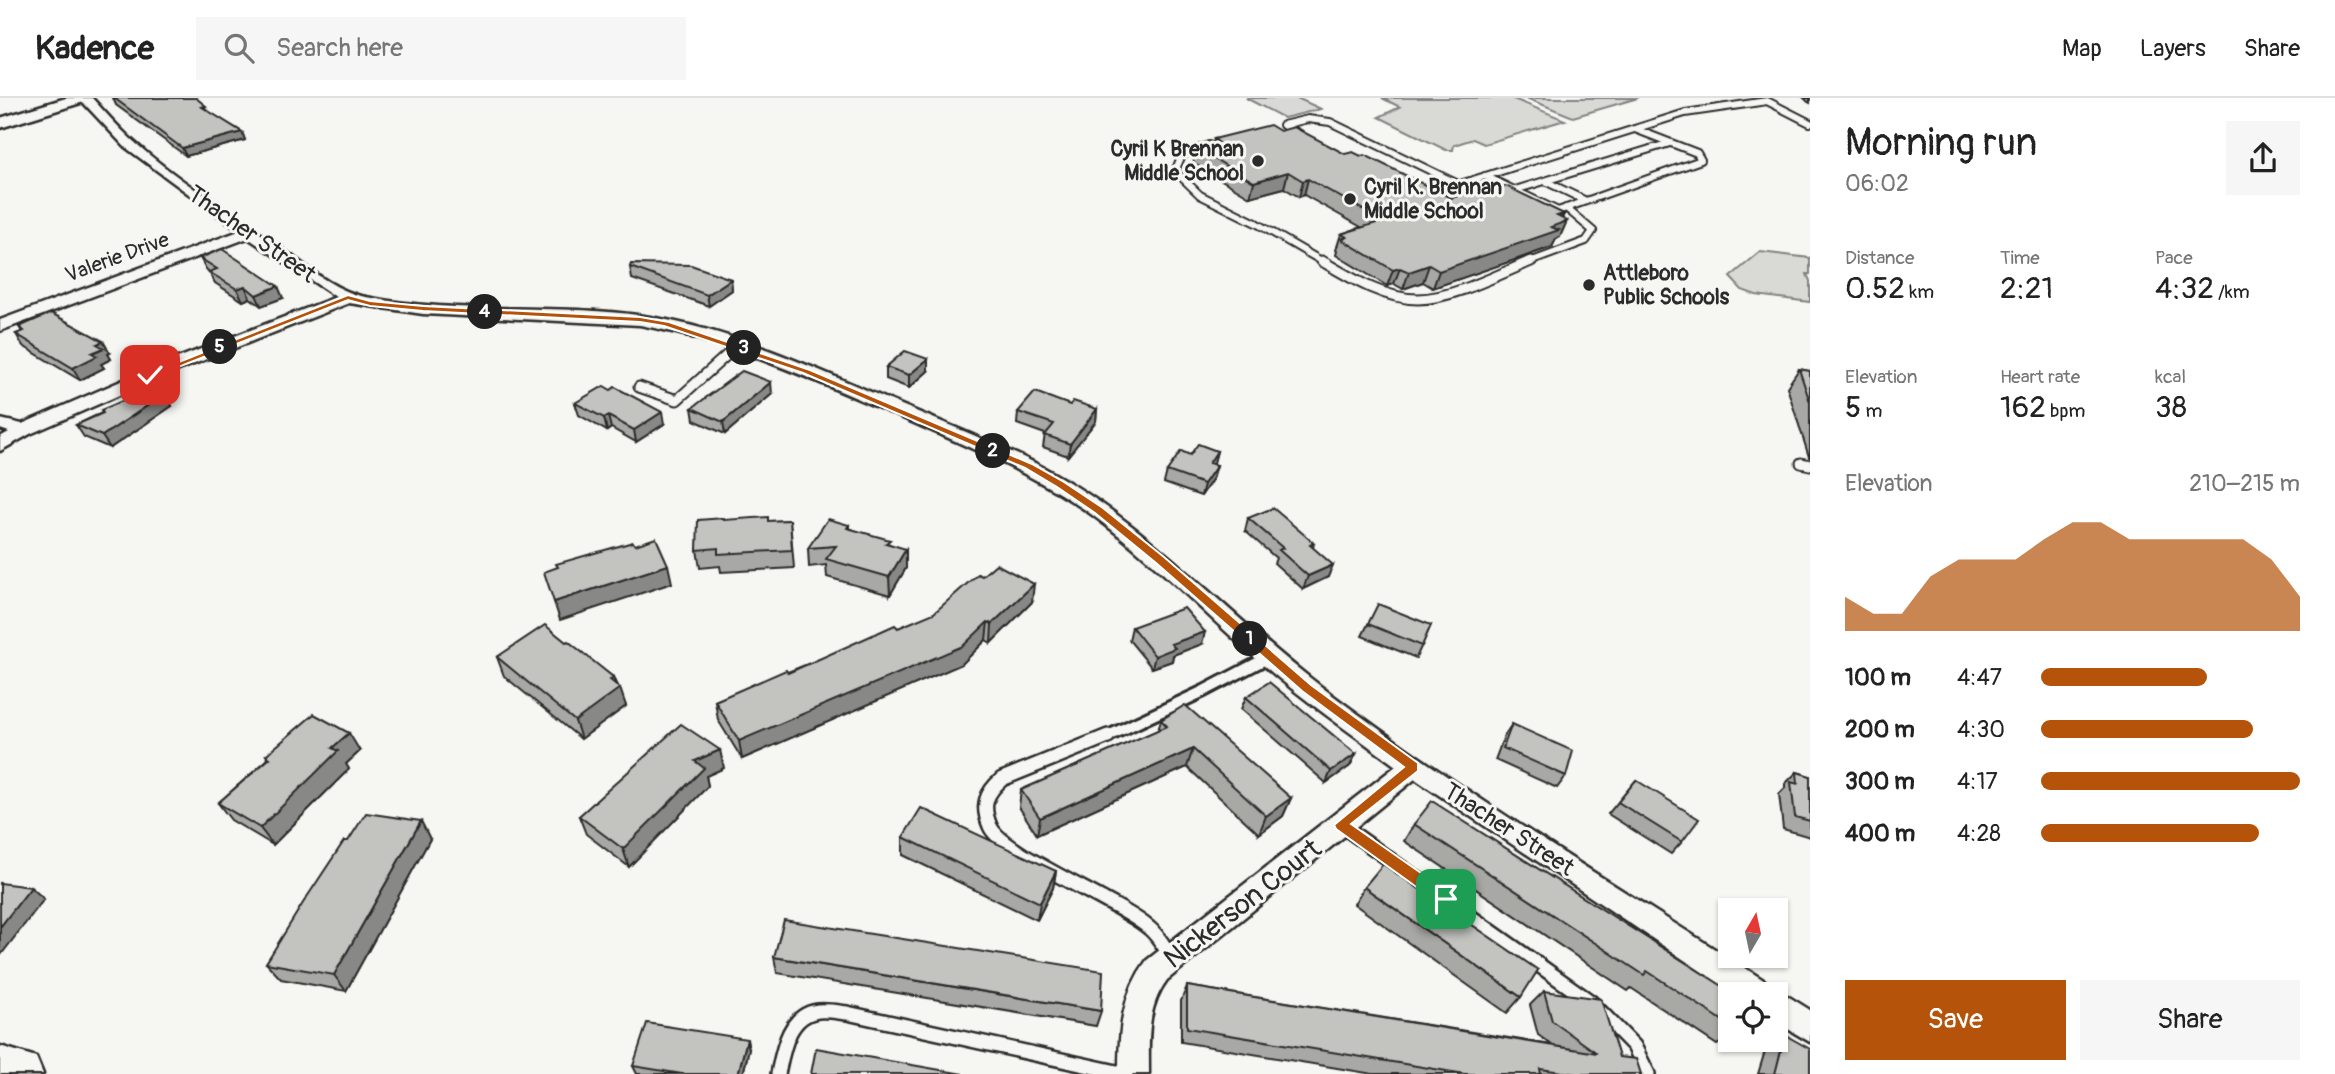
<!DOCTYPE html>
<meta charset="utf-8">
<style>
:root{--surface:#fff;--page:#f6f6f6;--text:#222;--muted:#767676;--line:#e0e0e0;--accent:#b45309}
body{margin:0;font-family:Pangolin,sans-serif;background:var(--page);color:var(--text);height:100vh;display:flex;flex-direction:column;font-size:26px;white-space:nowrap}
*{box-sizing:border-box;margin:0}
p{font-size:23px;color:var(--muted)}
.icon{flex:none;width:38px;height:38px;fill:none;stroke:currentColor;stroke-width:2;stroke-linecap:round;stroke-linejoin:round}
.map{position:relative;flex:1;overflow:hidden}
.panel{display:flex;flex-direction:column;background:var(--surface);width:525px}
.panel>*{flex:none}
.needle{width:46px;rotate:9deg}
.tools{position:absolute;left:1718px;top:800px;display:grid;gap:14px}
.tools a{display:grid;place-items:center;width:70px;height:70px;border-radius:0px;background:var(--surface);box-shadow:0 2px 5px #0004;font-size:35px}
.pin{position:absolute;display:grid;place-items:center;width:60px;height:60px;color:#fff;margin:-30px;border-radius:14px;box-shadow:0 4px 10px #0006}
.km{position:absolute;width:35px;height:35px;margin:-18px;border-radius:50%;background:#222;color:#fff;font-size:19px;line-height:35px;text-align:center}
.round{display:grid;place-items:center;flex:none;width:74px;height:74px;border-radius:0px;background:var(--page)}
.head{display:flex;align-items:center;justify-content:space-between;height:119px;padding:0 35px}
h1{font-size:38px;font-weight:600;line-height:52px}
.metrics{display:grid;grid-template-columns:repeat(3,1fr);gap:10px;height:119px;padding:7px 35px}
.metrics div{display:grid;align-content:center}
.metrics b{font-size:30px;font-weight:600}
.metrics small{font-size:19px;font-weight:400}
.metrics p{font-size:19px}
.chart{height:196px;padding:14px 35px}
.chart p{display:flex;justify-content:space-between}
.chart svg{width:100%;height:126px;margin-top:7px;fill:var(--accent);opacity:.7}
.cta{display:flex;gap:14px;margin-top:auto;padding:14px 35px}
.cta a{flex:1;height:80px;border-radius:0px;background:var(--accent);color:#fff;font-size:28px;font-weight:600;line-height:80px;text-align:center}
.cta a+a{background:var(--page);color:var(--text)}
ul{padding:0 35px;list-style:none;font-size:23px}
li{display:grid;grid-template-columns:112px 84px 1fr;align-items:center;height:52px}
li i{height:18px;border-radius:9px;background:var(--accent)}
header{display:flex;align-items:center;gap:42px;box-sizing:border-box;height:98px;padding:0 35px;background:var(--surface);border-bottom:2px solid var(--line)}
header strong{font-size:33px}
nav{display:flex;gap:38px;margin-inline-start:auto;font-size:24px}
.search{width:490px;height:63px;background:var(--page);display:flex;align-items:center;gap:18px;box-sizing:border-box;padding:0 24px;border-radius:0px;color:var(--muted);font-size:26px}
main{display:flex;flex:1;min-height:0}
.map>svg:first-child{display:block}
.green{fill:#d9d9d5;stroke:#828280;stroke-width:2}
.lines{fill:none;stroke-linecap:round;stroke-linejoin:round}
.service-far3-casing{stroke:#2b2b2b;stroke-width:10}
.service-far2-casing{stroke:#2b2b2b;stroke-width:13}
.service-far1-casing{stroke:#2b2b2b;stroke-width:16}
.service-casing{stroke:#2b2b2b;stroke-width:18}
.minor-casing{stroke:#2b2b2b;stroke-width:5}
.secondary-casing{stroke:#2b2b2b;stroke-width:5}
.trunk-casing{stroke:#2b2b2b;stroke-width:5}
.service-far3{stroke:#f6f6f2;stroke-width:6}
.service-far2{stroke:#f6f6f2;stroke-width:9}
.service-far1{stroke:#f6f6f2;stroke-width:10}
.service{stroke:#f6f6f2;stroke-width:13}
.minor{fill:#f6f6f2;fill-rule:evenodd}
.secondary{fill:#f6f6f2;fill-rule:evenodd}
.trunk{fill:#f6f6f2;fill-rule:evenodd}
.wall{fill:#a8a8a5;stroke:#2b2b2b;stroke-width:2}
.shaded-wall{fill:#888886;stroke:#2b2b2b;stroke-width:2}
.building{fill:#c3c3c0;stroke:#2b2b2b;stroke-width:2}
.route{fill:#b45309;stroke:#fff;stroke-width:2}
.poi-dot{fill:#2b2b2b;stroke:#f6f6f2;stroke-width:2.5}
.labels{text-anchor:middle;stroke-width:6;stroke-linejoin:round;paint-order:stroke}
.far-poi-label{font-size:21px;font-weight:bold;fill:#2b2b2b;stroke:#f6f6f2;text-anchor:start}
.far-street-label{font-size:21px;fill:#2b2b2b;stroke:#f6f6f2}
.street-label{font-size:24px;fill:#2b2b2b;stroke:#f6f6f2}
.near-street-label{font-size:28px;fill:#2b2b2b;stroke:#f6f6f2}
</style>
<header>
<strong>Kadence</strong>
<div class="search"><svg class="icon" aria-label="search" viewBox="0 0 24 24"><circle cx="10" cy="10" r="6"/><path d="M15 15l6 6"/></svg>Search here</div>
<nav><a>Map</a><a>Layers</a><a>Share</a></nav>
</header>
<main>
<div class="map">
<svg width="1810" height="976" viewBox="0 0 1810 976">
<rect width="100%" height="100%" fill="#f6f6f2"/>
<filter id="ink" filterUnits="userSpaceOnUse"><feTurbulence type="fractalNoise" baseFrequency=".0143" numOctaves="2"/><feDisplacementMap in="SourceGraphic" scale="14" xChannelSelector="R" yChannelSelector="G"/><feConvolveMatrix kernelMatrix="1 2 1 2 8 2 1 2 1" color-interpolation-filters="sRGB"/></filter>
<g filter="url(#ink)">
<!-- green -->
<g class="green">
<polygon points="1246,0 1297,0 1321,11 1284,20"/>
<polygon points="1382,0 1511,0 1565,22 1484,46 1473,41 1454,47 1453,52 1446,52 1379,19 1400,9"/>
<polygon points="1526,0 1638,0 1573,19"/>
<polygon points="1760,154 1810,160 1810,176 1807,176 1810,183 1810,204 1756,197 1742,192 1730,179"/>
</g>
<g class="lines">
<defs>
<g id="service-far3">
<polyline points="1300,36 1283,27 1308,21 1330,24 1458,86"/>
<polyline points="1209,47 1182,57 1175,73 1200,97 1256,125 1325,165"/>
<polyline points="1485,78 1558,113 1701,62 1697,55 1635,31"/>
<polyline points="1545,83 1586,103"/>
<polyline points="1420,91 1435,92 1457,87 1685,15 1767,3 1810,25"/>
<polyline points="1515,92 1670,45"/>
<polyline points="1527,165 1586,143 1593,133 1566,110"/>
</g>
<g id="service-far2">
<path d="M1322,163C1351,180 1384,201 1418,201C1451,201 1500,176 1531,163"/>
<polyline points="639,289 677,302 737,248"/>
<polyline points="1801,365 1810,367"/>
</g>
<polyline id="service-far1" points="1104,640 1204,593 1269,559"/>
<g id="service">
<path d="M1108,638L1002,681C986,695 981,707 990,728C1001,756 1120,804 1149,830C1158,837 1165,850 1172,860"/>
<polyline points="1341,727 1591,904 1634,948 1648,976"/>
<path d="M778,976C783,952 788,917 818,913C828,912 838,914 847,915L1126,976"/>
</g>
<path id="minor" d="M79,0H92C105,14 118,29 132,42C175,81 227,112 274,145C302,164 332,193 366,199C465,219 569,202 667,222C741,237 810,268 878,297C929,319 981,339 1031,363C1143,419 1224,515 1323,590C1465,697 1620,790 1770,886L1773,894L1786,897L1810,912V944L1776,924V896H1735L1415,681L1167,882C1146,910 1149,942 1149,976H1119C1119,934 1121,897 1147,862L1396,668C1348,633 1299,599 1254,559C1200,511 1150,459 1091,416C1032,374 964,347 898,318C814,282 731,244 640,227L423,216L349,205L156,281L30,336L0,353V339L9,334L0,331V321L22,326L144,273L336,199L248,140L0,233V222L239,133L125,49Z"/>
<polygon id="secondary" points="66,0 90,0 87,3 0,30 0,20"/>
<polygon id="trunk" points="0,948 36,959 43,976 0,976"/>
</defs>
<!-- service-far3 casing -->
<use href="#service-far3" class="service-far3-casing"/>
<!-- service-far2 casing -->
<use href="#service-far2" class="service-far2-casing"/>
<!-- service-far1 casing -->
<use href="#service-far1" class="service-far1-casing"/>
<!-- service casing -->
<use href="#service" class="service-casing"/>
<!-- minor casing -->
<use href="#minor" class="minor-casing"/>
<!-- secondary casing -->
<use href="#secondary" class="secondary-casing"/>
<!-- trunk casing -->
<use href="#trunk" class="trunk-casing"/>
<!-- service-far3 -->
<use href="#service-far3" class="service-far3"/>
<!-- service-far2 -->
<use href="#service-far2" class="service-far2"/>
<!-- service-far1 -->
<use href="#service-far1" class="service-far1"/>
<!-- service -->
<use href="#service" class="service"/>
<!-- minor -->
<use href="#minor" class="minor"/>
<!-- secondary -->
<use href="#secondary" class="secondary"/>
<!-- trunk -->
<use href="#trunk" class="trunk"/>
</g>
<!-- wall -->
<g class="wall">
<polygon points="113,0 196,0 209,14 242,34 245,42 186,58 116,7"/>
<polygon points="1804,0 1810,0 1810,5 1808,4"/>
<polygon points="1280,33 1345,56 1451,100 1564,116 1562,121 1560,139 1556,141 1552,149 1433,190 1423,184 1403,191 1394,186 1387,188 1336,157 1337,153 1336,152 1341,136 1361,129 1304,97 1299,99 1284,90 1250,99 1193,65 1196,50 1213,45 1214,41"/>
<polygon points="200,160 283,200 261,208 250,200 243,203 215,185 209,174 206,171"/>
<polygon points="630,169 731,181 732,192 709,208 632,181"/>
<polygon points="19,229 110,255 108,256 111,261 101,266 104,270 80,282 23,248 16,236 22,234"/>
<polygon points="886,269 928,273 909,290 886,281"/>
<polygon points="1799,271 1810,273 1810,359 1809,359 1787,289"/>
<polygon points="160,287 172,308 110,350 84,339 76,327"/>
<polygon points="772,296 725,336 694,322 692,310"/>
<polygon points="575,305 664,326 636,344 611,330 607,333 579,317"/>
<polygon points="1070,307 1097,311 1096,323 1068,358 1043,349 1045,336 1017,326 1018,314"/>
<polygon points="1217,353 1213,366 1217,367 1213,380 1201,398 1164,385 1167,373 1190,357"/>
<polygon points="1248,420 1314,445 1313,450 1328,479 1303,491 1274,465 1276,460 1245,433"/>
<polygon points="725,422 769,423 790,422 794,470 721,474 720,468 700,470 697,452"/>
<polygon points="849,427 849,430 890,446 906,470 890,497 827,479 826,467 809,469 808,450"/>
<polygon points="1032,504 991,545 986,542 962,566 742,661 718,622 715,603 898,530"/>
<polygon points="1368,526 1431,527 1416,560 1362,538"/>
<polygon points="1132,529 1202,546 1173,557 1172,563 1152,570 1129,542"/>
<polygon points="566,544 613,579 626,608 581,641 504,578 497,559"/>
<polygon points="1246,599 1356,656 1350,668 1326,685 1241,611"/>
<polygon points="1161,622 1291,700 1283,718 1259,736 1187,669 1037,737 1019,709 1021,692 1158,632"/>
<polygon points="1512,626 1566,678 1557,690 1495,662 1504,638"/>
<polygon points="360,653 346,666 349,671 273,747 231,722 218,705 268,661 266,657"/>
<polygon points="724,670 706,678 708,688 629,769 586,736 579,718"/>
<polygon points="1797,674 1810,678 1810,739 1783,731 1779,696 1785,690 1785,686"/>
<polygon points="1636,682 1682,744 1671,756 1608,716"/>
<polygon points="1414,726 1731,896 1731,937 1717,947 1631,890 1628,893 1404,743"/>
<polygon points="903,739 1056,773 1053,790 1037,822 903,757"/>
<polygon points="430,741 346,893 281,881 266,865 348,743"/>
<polygon points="1364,789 1521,899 1507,915 1354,806"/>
<polygon points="774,859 1101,913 1096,928 777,875"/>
<polygon points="1187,888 1552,947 1538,937 1530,907 1544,893 1619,959 1641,976 1373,976 1181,944 1181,903"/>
<polygon points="1785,937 1810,976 1758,976 1765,953"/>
<polygon points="749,951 743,976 637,976 633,968"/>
</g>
<!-- shaded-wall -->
<g class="shaded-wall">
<polygon points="242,34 245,42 186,58 182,50"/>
<polygon points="1288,74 1284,90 1250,99 1254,84"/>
<polygon points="1308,81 1304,97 1299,99 1303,83"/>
<polygon points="1564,116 1559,126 1567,123 1560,139 1556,141 1552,149 1433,190 1439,173"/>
<polygon points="1429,167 1423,184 1403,191 1409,174"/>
<polygon points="1400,170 1394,186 1387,188 1393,172"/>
<polygon points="731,181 732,192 709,208 707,197"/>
<polygon points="245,188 250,200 243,203 237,191"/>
<polygon points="278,188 283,200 261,208 256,197"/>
<polygon points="103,243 110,255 108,256 111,261 101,266 104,270 80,282 73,270 92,255 97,246"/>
<polygon points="928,261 928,273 909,290 909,277"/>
<polygon points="771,284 772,296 725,336 723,324"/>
<polygon points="165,296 172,308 110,350 102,338"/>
<polygon points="1097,311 1096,323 1068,358 1070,346"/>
<polygon points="662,314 664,326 636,344 634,332"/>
<polygon points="608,318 611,330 607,333 604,320"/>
<polygon points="1217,353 1214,365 1206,377 1209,365"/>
<polygon points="1217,367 1213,380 1201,398 1204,386"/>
<polygon points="906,451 906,470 890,497 889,479"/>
<polygon points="668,467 672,485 560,522 554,504"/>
<polygon points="1333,467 1328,479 1303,491 1308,478"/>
<polygon points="1034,486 1032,504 991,545 992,526"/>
<polygon points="988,524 986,542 962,566 742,661 739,643"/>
<polygon points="1205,534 1202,546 1173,557 1172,563 1152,570 1155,558 1171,546"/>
<polygon points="613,579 617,592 620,590 626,608 581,641 575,623"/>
<polygon points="349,635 360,653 346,666 349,671 273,747 260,730 332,650"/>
<polygon points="1193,651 1187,669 1037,737 1040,720"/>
<polygon points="720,652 724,670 706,678 708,688 629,769 623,751 695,663"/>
<polygon points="1356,656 1350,668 1326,685 1331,673"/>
<polygon points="1291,700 1283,718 1259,736 1266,718"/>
<polygon points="421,723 430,741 346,893 334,877"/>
<polygon points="1056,773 1053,790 1037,822 1040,805"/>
<polygon points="31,789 44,801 0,858 0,829"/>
<polygon points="747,941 749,951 743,976 738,976"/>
</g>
<!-- building -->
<g class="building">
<polygon points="114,0 196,0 206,8 202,9 242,34 182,50"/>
<polygon points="1270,27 1280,33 1294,29 1345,56 1353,54 1361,58 1365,57 1451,100 1492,88 1499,91 1506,88 1564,116 1557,118 1567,123 1551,129 1559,132 1439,173 1429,167 1409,174 1400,170 1393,172 1341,141 1347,139 1341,136 1383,123 1308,81 1303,83 1288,74 1254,84 1196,50 1218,44 1214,41"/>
<polygon points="222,151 278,188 256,197 245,188 237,191 209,174 217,171 200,160"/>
<polygon points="631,166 691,167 731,181 707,197 630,169"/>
<polygon points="51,215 103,243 97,246 104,250 92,255 97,258 73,270 16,236 24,233 19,229"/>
<polygon points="905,253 928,261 909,277 886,269"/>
<polygon points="1799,271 1810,273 1810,304"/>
<polygon points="742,273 771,284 723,324 692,310"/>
<polygon points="160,287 165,296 102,338 76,327 103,315 101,312"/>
<polygon points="604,288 611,292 615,289 662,314 634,332 608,318 604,320 575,305"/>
<polygon points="1035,294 1070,307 1073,303 1097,311 1070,346 1045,337 1054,326 1018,314"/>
<polygon points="1198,346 1217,353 1209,365 1217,367 1204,386 1167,373 1181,353 1190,357"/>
<polygon points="1273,410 1314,445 1310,447 1333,467 1308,478 1279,452 1283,450 1248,420"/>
<polygon points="768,419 768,423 790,422 792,452 718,456 718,450 697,452 698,422 724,420 724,422"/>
<polygon points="828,421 849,427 847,430 890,442 886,445 906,451 889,479 826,461 836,448 808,450"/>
<polygon points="656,440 668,467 554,504 544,474 558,469 556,466 633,444 635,447"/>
<polygon points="996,466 1034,486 992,526 988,524 963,548 739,643 715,603 786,572 788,575 895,527 898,530 934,515 978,476 982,478"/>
<polygon points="1378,506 1431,527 1422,548 1368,526"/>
<polygon points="1184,510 1205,534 1171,546 1175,550 1155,558 1132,529"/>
<polygon points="545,527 566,544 568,543 613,579 610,582 620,590 575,623 497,559"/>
<polygon points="1269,584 1356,656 1331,673 1246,599"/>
<polygon points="1185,607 1291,700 1266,718 1193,651 1040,720 1021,692 1167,628 1161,622"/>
<polygon points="314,616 349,635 332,650 338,653 260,730 218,705 270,660 266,657"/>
<polygon points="681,626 720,652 695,663 704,670 623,751 579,718"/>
<polygon points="1512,626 1573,653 1566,678 1503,650"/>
<polygon points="1797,674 1810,678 1810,723 1795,719 1791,684 1798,686"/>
<polygon points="1636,682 1699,721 1682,744 1618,704"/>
<polygon points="1432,703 1735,896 1731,896 1731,928 1647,873 1644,877 1414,726"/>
<polygon points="921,710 1056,773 1040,805 903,739"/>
<polygon points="366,715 421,723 334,877 266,865 303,805 344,743 348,743"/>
<polygon points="1383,766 1538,872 1521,899 1364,789"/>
<polygon points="0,785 31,789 0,829"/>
<polygon points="784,822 1103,873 1101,913 774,859"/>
<polygon points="1187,888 1597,955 1552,923 1544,893 1601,901 1619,959 1636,961 1641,976 1577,976 1540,971 1541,976 1465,976 1187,930"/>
<polygon points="647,925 747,941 738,976 682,976 633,968"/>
<polygon points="1785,937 1810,951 1810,976 1775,976"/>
<polygon points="816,950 963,976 811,976"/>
</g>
</g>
<!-- route -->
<polygon class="route" points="348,197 370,203 423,208 640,219 669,224 810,272 1032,366 1064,384 1103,410 1164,459 1311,587 1418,665 1418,673 1351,726 1451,796 1453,801 1451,806 1440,806 1336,731 1334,727 1404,669 1302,593 1156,465 1095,415 1057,389 1025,370 803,275 664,228 640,224 423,213 370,208 348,202 153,279 146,277"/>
<!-- markers -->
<g class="poi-dot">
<circle cx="1258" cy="63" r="7"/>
<circle cx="1350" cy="101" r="7"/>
<circle cx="1589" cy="187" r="7"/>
</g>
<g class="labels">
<!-- far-poi labels -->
<g class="far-poi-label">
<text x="1244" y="58" text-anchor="end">Cyril K Brennan<tspan x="1244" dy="24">Middle School</tspan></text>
<text x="1364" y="96">Cyril K. Brennan<tspan x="1364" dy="24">Middle School</tspan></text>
<text x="1603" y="182">Attleboro<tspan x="1603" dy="24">Public Schools</tspan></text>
</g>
<!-- far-street labels -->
<g class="far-street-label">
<text transform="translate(117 159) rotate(-20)" y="7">Valerie Drive</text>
</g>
<!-- street labels -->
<g class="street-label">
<text transform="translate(252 136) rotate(35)" y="8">Thacher Street</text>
<text transform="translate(1509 731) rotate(33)" y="8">Thacher Street</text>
</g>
<!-- near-street labels -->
<g class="near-street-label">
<text transform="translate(1242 805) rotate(-38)" y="10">Nickerson Court</text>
</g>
</g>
</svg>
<div class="tools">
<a><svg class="needle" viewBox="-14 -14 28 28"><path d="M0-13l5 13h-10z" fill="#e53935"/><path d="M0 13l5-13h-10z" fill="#767676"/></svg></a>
<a><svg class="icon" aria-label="locate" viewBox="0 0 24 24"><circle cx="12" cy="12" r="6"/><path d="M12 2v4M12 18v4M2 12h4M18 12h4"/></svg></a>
</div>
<div class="pin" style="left:1446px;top:801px;background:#1e9e55"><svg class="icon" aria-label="arrive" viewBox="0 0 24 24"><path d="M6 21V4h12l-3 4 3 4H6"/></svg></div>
<div class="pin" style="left:150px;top:277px;background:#d93025"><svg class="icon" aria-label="check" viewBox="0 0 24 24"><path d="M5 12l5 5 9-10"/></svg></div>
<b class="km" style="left:1250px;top:541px">1</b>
<b class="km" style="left:993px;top:353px">2</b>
<b class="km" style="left:744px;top:250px">3</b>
<b class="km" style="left:485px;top:214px">4</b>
<b class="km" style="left:220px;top:249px">5</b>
</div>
<section class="panel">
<div class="head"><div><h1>Morning run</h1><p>06:02</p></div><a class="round"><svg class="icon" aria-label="share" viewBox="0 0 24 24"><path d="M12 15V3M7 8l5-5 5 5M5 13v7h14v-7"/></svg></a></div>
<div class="metrics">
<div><p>Distance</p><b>0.52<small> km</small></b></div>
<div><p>Time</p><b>2:21</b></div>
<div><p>Pace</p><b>4:32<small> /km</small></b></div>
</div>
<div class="metrics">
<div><p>Elevation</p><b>5<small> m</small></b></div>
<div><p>Heart rate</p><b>162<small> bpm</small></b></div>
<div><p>kcal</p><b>38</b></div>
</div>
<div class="chart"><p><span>Elevation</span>210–215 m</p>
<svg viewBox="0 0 160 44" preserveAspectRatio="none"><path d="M0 44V32L10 38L20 38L30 25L40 19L50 19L60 19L70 12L80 6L90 6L100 12L110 12L120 12L130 12L140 12L150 19L160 32V44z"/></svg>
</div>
<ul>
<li><b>100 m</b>4:47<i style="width:64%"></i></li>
<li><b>200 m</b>4:30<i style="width:82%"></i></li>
<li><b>300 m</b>4:17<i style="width:100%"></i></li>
<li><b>400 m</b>4:28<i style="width:84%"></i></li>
</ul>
<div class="cta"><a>Save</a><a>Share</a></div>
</section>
</main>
